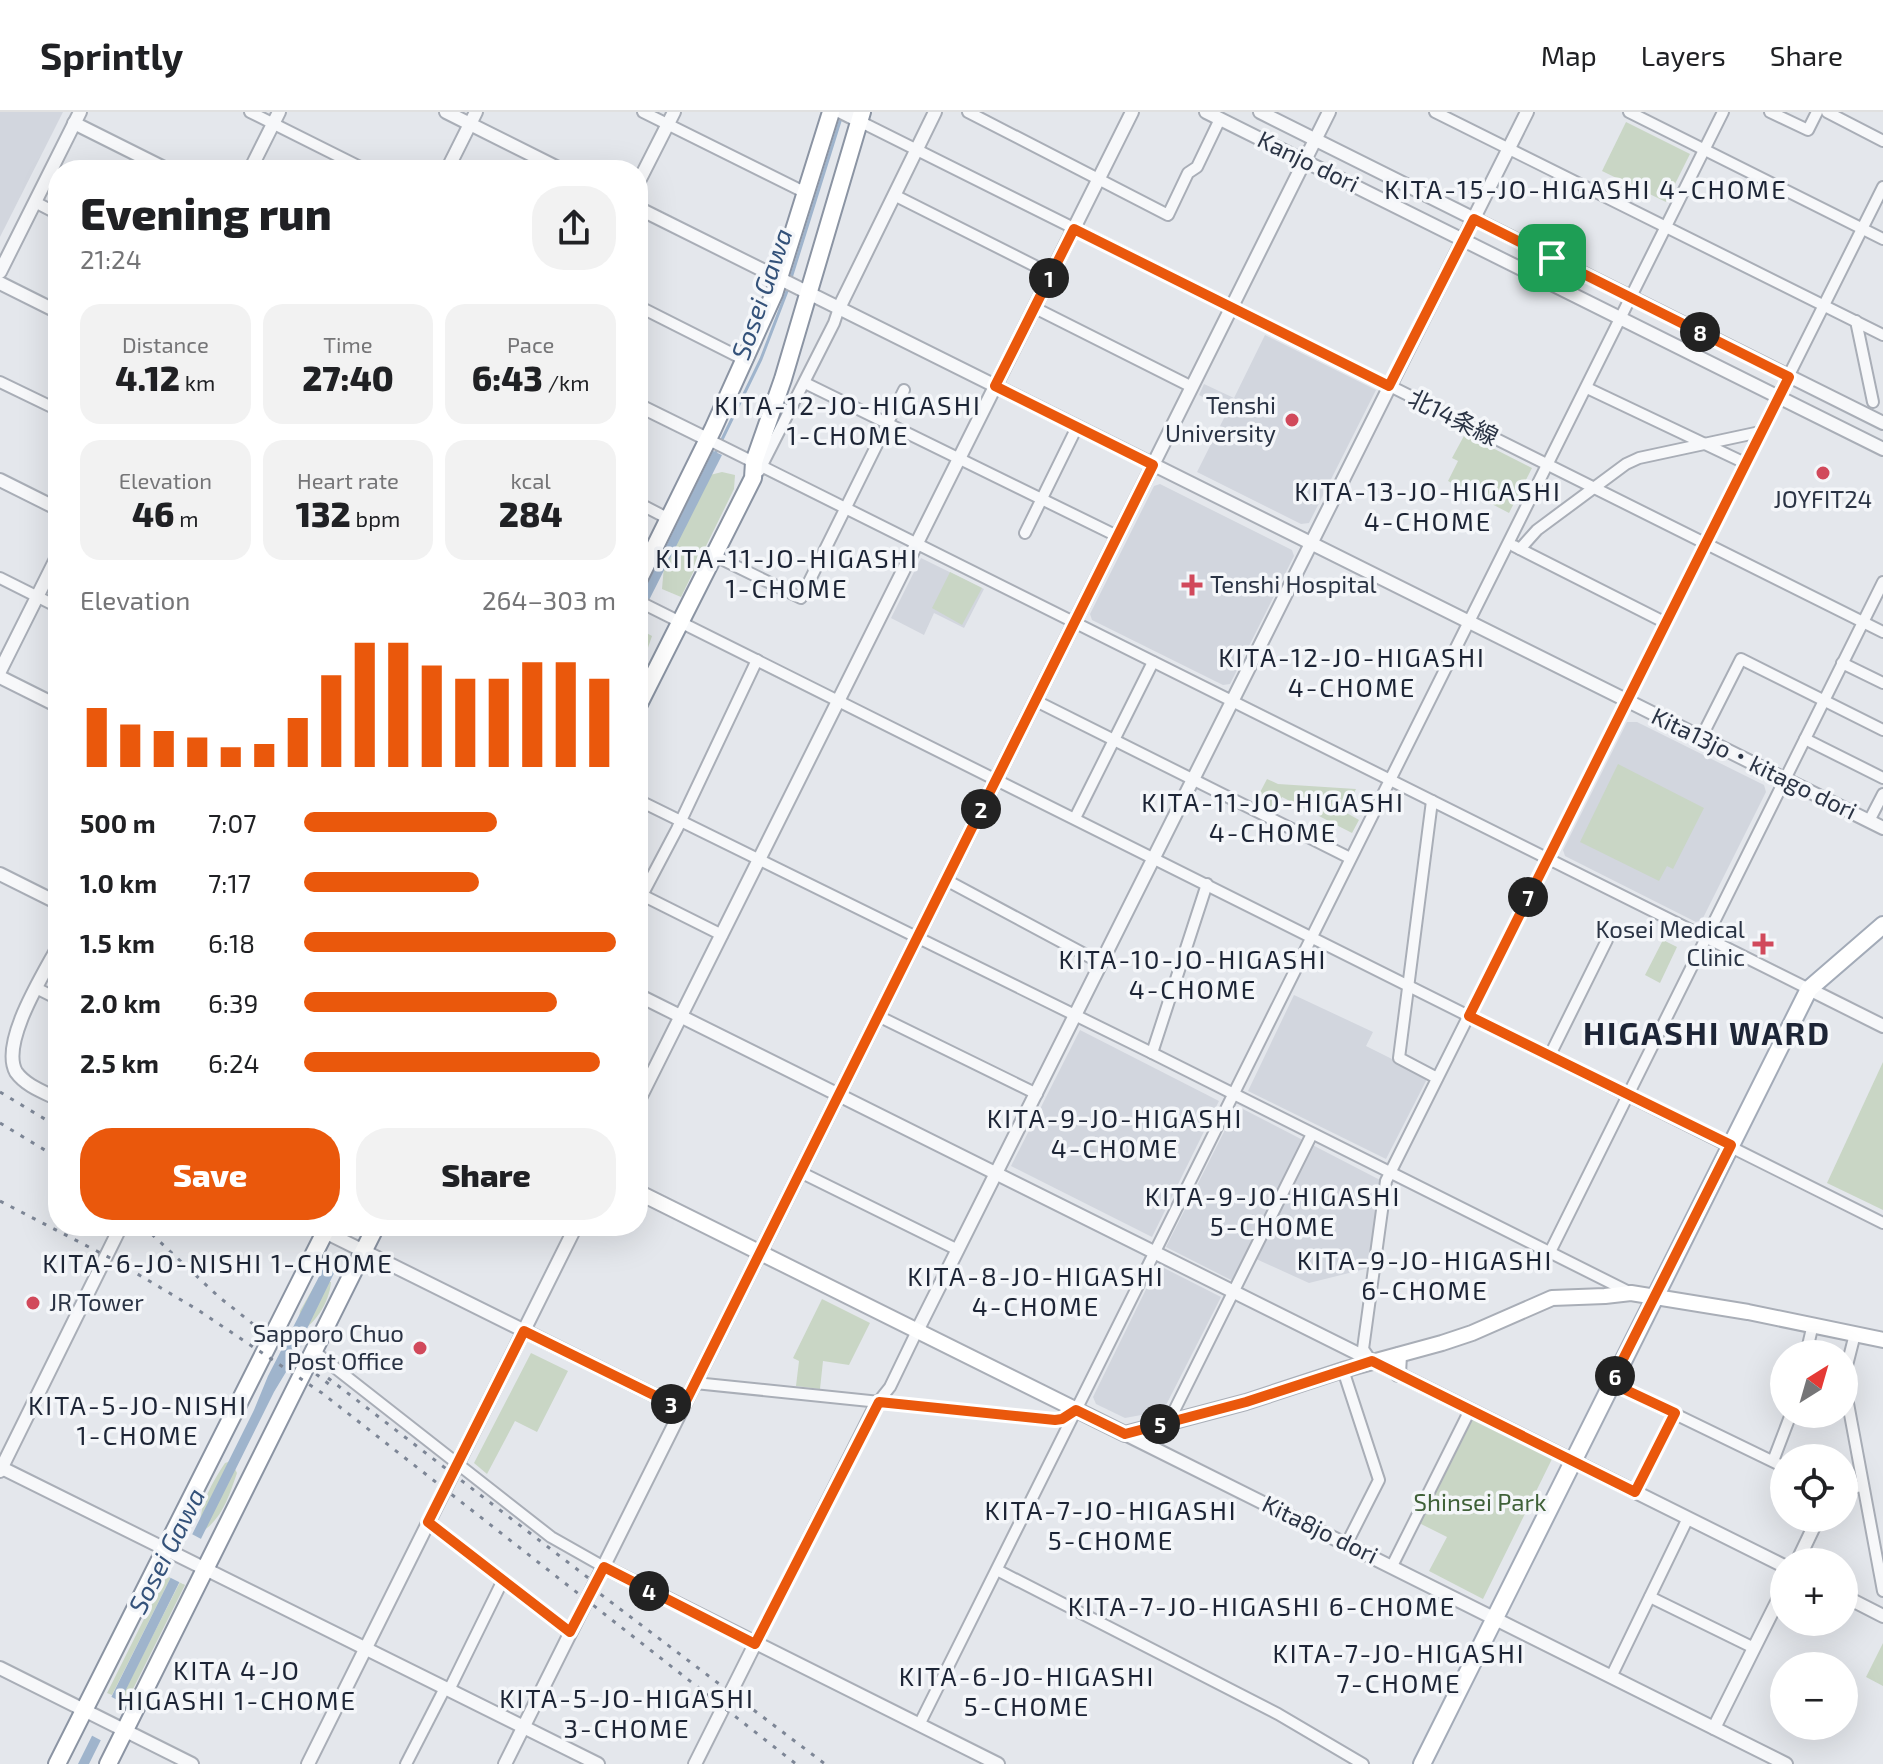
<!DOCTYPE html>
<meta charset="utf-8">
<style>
:root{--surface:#fff;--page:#f2f2f2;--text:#202124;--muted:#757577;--line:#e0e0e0;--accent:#ea580c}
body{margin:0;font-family:"Exo 2","Noto Sans JP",sans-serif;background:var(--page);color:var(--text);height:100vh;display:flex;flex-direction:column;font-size:30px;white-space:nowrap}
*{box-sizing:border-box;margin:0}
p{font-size:26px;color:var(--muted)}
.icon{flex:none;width:44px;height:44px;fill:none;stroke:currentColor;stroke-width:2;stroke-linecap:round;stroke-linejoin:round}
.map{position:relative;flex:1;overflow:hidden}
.sheet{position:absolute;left:48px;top:48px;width:600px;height:1076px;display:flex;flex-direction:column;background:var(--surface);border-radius:32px;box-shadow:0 8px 32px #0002}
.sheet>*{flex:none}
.needle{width:52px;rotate:37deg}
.controls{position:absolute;left:1770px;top:1228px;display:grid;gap:16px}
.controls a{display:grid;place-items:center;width:88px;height:88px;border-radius:50%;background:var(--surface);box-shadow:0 8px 32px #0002;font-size:40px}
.pin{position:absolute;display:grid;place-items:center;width:68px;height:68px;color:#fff;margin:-34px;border-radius:16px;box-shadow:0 4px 12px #0006}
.km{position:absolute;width:40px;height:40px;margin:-20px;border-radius:50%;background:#222;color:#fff;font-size:22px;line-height:40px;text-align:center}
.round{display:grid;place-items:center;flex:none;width:84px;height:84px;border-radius:32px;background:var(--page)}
.headline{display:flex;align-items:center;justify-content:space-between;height:136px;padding:0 32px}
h1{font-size:44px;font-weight:800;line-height:60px}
.figures{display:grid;grid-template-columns:repeat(3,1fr);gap:12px;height:136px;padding:8px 32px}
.figures div{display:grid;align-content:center;border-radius:20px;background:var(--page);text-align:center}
.figures b{font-size:34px;font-weight:800}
.figures small{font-size:22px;font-weight:400}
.figures p{font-size:22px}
.chart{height:224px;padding:16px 32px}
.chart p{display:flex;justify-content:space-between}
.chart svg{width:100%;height:144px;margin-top:8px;stroke:var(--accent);stroke-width:6}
.primary-button{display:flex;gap:16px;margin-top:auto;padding:16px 32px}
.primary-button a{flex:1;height:92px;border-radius:32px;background:var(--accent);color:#fff;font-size:32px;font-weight:800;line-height:92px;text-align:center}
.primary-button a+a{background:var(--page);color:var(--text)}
ul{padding:0 32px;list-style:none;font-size:26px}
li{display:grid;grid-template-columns:128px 96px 1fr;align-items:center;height:60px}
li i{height:20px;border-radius:10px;background:var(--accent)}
header{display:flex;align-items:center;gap:48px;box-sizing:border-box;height:112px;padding:0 40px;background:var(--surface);border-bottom:2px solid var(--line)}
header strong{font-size:38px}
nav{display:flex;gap:44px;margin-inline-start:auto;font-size:28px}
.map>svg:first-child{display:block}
.built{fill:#d2d6de}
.green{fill:#c9d6c5}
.water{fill:#9fb4cc}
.pier{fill:#e4e7ec}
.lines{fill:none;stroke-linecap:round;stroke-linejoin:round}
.stream{stroke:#9fb4cc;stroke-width:3}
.minor-casing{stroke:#a9aeb7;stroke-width:14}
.tertiary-casing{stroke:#a9aeb7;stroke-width:16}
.secondary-casing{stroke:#a9aeb7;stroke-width:18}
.primary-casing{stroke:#a3abb8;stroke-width:20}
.trunk-casing{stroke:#8b94a3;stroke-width:20}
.minor{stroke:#f7f8fa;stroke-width:10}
.tertiary{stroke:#f7f8fa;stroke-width:12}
.secondary{stroke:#fff;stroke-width:14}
.primary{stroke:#fff;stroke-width:16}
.trunk{stroke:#fff;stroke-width:16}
.rail{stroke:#7d8696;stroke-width:3;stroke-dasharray:4 8;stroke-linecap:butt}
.route-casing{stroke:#fff;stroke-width:16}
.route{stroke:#ea580c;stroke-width:10}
.poi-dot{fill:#d1495b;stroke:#f4f6f9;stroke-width:3}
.labels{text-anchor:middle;stroke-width:7;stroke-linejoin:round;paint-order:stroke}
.street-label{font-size:24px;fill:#2b3445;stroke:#f4f6f9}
.poi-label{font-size:24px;fill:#2b3445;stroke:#f4f6f9;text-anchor:end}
.park-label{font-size:24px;fill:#3f6138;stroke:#f4f6f9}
.neighbourhood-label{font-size:26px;letter-spacing:2px;fill:#1d2536;stroke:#f4f6f9}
.water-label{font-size:26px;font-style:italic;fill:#34527a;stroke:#f4f6f9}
.district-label{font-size:32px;font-weight:bold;letter-spacing:2px;fill:#1d2536;stroke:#f4f6f9}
</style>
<header>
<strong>Sprintly</strong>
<nav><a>Map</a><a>Layers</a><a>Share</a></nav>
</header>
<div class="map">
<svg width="1883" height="1652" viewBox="0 0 1883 1652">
<rect width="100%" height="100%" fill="#e4e7ec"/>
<!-- built -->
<g class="built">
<polygon points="0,0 63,0 0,125"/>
<polygon points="1265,223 1376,278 1309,411 1301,412 1197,360 1228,298 1199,283 1204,272 1234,286"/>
<polygon points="1160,372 1292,438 1294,444 1230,572 1223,573 1092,508 1090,502 1154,374"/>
<polygon points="921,446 984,477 964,516 934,501 924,523 891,506"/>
<polygon points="1627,610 1637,610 1764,673 1766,680 1702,808 1696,810 1565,744 1563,738"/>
<polygon points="1294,883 1373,920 1366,934 1428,965 1386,1047 1248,979"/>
<polygon points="1080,918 1219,989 1152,1125 1011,1054"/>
<polygon points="1237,994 1382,1069 1369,1156 1309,1171 1254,1146 1241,1173 1166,1135"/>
<polygon points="1158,1153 1221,1185 1163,1299 1125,1306 1096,1292 1093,1285"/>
</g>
<!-- green -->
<g class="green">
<polygon points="1626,10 1690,42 1666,90 1602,59"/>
<polygon points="1465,322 1532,356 1509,401 1448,369 1458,349 1452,346"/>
<polygon points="722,360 735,363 734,377 681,485 662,477 664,454 710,363"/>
<polygon points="950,460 982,476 962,513 932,496"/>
<polygon points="641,518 652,524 638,565 638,519"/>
<polygon points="1618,652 1704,696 1673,757 1667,754 1659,769 1580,730"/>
<polygon points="1267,667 1278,672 1356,677 1345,700 1359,708 1352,721 1282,685 1273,701 1254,692"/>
<polygon points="1663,828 1677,835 1660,871 1645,863"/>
<polygon points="1883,950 1883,1098 1827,1071"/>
<path d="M331,1170C329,1192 315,1212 297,1222L300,1199L316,1171Z"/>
<polygon points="822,1187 870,1211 849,1253 823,1249 820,1277 796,1274 799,1249 793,1246"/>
<polygon points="531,1241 568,1259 537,1320 515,1309 487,1362 474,1351"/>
<polygon points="1471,1306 1552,1347 1483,1487 1429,1459 1447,1425 1419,1411"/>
<path d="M231,1349L237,1361C229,1384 222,1408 200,1421C198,1395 211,1372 225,1351Z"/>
<polygon points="169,1465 171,1465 112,1583 107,1581 163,1469"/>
<polygon points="180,1470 185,1473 129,1585 120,1588"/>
<polygon points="1883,1531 1883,1574 1866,1565"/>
</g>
<!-- water -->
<g class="water">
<polygon points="713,339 722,343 638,510 638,491"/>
<polygon points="345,1114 357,1114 303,1225 301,1235 274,1280 89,1652 78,1652 254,1298 268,1264"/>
</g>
<!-- pier -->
<g class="pier">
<polygon points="343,1114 358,1114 338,1154 326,1148"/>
<polygon points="188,1420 203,1428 206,1426 183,1472 169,1465 165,1467"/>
<polygon points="108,1583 121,1590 125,1588 104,1630 89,1622"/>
</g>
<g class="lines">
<!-- stream -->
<g class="stream">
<polyline points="791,166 841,6"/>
<polyline points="715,342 761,247 789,174"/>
</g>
<defs>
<g id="minor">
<polyline points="250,0 366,58"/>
<polyline points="643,0 806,81"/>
<polyline points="968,0 1168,103 1188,61 1197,55 1220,7"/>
<polyline points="1435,0 1883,223"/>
<polyline points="1629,0 1883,127"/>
<polyline points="1770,0 1808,18 1817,0"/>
<polyline points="1827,0 1883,29"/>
<polyline points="859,9 1883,520"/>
<polyline points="894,83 1051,162"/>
<polyline points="35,90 58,102"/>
<polyline points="638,194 745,248"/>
<polyline points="1035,196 1192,275"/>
<polyline points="1856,209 1873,290"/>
<polyline points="0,270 58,298"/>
<polyline points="805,271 1117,424"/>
<polyline points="1587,276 1745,351"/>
<polyline points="707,327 1809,877"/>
<polyline points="759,359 834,211 839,196"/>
<polyline points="638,391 669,407"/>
<polyline points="1025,421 1077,315"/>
<polyline points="1514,434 1666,511"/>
<polyline points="1520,437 1537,418 1626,352 1639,346 1760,320"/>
<polyline points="713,443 801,486 904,278"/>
<polyline points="0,466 58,495"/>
<polyline points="638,489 1883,1111"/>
<polyline points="1842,551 1883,571"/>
<polyline points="1036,589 1350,746"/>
<polyline points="1701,626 1741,547 1883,618"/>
<polyline points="1805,627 1883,666"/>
<polyline points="638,688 1152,941 1629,1180"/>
<polyline points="1432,689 1399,946 1437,966"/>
<polyline points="1075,706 1153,550"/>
<polyline points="1869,709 1883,682"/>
<polyline points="946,768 1101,851"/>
<polyline points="642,783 722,823"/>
<polyline points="638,791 677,717 757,548"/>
<polyline points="36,876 58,887"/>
<polyline points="878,904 1037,982"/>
<polyline points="1152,941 1207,772"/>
<polyline points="1550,943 1607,828"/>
<polyline points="800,1060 958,1138"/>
<polyline points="1550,1140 1883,470"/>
<polyline points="315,1240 551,1425 604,1455"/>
<polyline points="1806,1242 1813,1212"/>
<polyline points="1370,1247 1363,1237 1386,1069 1883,75"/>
<polyline points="1343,1258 1379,1368 1347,1431"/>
<polyline points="1844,1265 1855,1222"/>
<polyline points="1844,1270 1883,1479"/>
<polyline points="695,1271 1055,1308 1062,1307 1074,1299"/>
<polyline points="1611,1271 1784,1355"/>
<polyline points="1169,1309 1312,1022"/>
<polyline points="1773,1349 1791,1302"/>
<polyline points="1844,1377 1862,1374"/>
<polyline points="1635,1380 1675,1301"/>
<polyline points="428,1410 570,1520"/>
<polyline points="1392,1454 1470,1298"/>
<polyline points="997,1458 1278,1602 1363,1652"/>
<polyline points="1650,1485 1754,1536"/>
<polyline points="755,1532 874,1295 890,1275 917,1219"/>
<polyline points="1611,1565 1688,1406"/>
<polyline points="449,1578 503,1468"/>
<polyline points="919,1613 1723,0"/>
<polyline points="406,1652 445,1576"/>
</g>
<g id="tertiary">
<polyline points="446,0 562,58"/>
<polyline points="841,0 859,9"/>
<polyline points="1206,0 1883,337"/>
<polyline points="1260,0 1883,311"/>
<polyline points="74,11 168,58"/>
<polyline points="250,58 279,0"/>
<polyline points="447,58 476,0"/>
<polyline points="638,71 674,0"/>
<polyline points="638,96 1883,716"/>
<polyline points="0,160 80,0"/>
<polyline points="0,171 58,200"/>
<polyline points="839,196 935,0"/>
<polyline points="638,293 707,327"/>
<polyline points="0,368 58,397"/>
<polyline points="0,559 58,443"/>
<polyline points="0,565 58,594"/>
<polyline points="0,762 58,791"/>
<path d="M58,835C43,863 0,931 16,960C26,974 44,980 58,987"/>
<polyline points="1809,877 1883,914"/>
<polyline points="638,883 1784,1454"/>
<polyline points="638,990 1132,0"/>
<polyline points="313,1114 682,1297"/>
<polyline points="917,1219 1527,0"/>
<polyline points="1125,1322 1786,1652"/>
<polyline points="0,1355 598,1652"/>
<polyline points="0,1359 121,1114"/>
<polyline points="1797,1450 1818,1406"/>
<polyline points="604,1455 998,1652"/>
<polyline points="1844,1484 1883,1504"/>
<polyline points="0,1556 192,1652"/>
<polyline points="1714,1616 1784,1476"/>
<polyline points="308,1652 576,1114"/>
<polyline points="505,1652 1329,0"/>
<polyline points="695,1652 755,1532"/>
</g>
<g id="secondary">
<polyline points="638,1080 1125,1322 1246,1290 1343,1258 1442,1231 1472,1221 1552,1186 1605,1184 1631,1181 1748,1200 1883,1228"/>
<polyline points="1398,1262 1399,1243"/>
</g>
<polyline id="primary" points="1422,1652 1809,877 1883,813"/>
<g id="trunk">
<polyline points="638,469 713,317 774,182 831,0"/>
<polyline points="638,594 753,366 754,350 783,267 862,0"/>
<polyline points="57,1652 328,1114"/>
<polyline points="108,1652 376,1114"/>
</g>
</defs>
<!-- minor casing -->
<use href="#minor" class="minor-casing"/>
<!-- tertiary casing -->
<use href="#tertiary" class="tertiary-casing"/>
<!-- secondary casing -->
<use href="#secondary" class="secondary-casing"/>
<!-- primary casing -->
<use href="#primary" class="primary-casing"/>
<!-- trunk casing -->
<use href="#trunk" class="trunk-casing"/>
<!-- minor -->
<use href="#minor" class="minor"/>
<!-- tertiary -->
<use href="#tertiary" class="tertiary"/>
<!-- secondary -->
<use href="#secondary" class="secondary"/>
<!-- primary -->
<use href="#primary" class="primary"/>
<!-- trunk -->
<use href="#trunk" class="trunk"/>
<!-- rail -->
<g class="rail">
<polyline points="0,980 58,1015"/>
<polyline points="0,1011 58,1046"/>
<polyline points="0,1089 114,1148 198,1198 322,1281 796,1652"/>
<polyline points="143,1114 219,1185 335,1277"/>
<polyline points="328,1266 604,1478"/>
<polyline points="591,1475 825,1652"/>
</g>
</g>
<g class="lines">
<defs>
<polygon id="route" points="1474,107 1789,265 1469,904 1731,1033 1611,1271 1675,1301 1635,1380 1372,1249 1246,1290 1125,1322 1076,1298 1062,1307 1055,1308 879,1290 755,1532 604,1455 570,1520 428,1410 524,1219 682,1297 1153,353 995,274 1074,117 1389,274"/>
</defs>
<!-- route casing -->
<use href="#route" class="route-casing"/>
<!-- route -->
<use href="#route" class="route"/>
</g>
<!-- markers -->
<g class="poi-dot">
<circle cx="1292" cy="308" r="8"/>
<circle cx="1823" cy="361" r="8"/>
<path d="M1188 461h8v8h8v8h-8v8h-8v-8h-8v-8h8z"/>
<path d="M1759 820h8v8h8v8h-8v8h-8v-8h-8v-8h8z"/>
<circle cx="33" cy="1191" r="8"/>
<circle cx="420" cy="1236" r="8"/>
</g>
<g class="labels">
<!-- street labels -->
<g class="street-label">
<text transform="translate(1308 50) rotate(26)" y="8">Kanjo dori</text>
<text transform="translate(1453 306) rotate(26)" y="8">北14条線</text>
<text transform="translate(1754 652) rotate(26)" y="8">Kita13jo・kitago dori</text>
<text transform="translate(1320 1418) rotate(26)" y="8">Kita8jo dori</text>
</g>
<!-- poi labels -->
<g class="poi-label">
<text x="1276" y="302">Tenshi<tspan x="1276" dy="28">University</tspan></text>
<text x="1823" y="396" text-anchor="middle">JOYFIT24</text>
<text x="1210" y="481" text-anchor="start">Tenshi Hospital</text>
<text x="1745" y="826">Kosei Medical<tspan x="1745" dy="28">Clinic</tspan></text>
<text x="49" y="1199" text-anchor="start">JR Tower</text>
<text x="404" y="1230">Sapporo Chuo<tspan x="404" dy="28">Post Office</tspan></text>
</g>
<!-- park labels -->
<g class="park-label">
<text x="1480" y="1399">Shinsei Park</text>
</g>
<!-- neighbourhood labels -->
<g class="neighbourhood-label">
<text x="1586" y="87">KITA-15-JO-HIGASHI 4-CHOME</text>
<text x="848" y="303">KITA-12-JO-HIGASHI<tspan x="848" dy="30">1-CHOME</tspan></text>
<text x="1428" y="389">KITA-13-JO-HIGASHI<tspan x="1428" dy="30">4-CHOME</tspan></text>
<text x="787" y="456">KITA-11-JO-HIGASHI<tspan x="787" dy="30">1-CHOME</tspan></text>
<text x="1352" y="555">KITA-12-JO-HIGASHI<tspan x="1352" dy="30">4-CHOME</tspan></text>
<text x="1273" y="700">KITA-11-JO-HIGASHI<tspan x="1273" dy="30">4-CHOME</tspan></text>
<text x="1193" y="857">KITA-10-JO-HIGASHI<tspan x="1193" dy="30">4-CHOME</tspan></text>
<text x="1115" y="1016">KITA-9-JO-HIGASHI<tspan x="1115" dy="30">4-CHOME</tspan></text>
<text x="1273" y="1094">KITA-9-JO-HIGASHI<tspan x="1273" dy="30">5-CHOME</tspan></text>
<text x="1425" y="1158">KITA-9-JO-HIGASHI<tspan x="1425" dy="30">6-CHOME</tspan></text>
<text x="218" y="1161">KITA-6-JO-NISHI 1-CHOME</text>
<text x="1036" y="1174">KITA-8-JO-HIGASHI<tspan x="1036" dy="30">4-CHOME</tspan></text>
<text x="138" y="1303">KITA-5-JO-NISHI<tspan x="138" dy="30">1-CHOME</tspan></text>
<text x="1111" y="1408">KITA-7-JO-HIGASHI<tspan x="1111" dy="30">5-CHOME</tspan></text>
<text x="1262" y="1504">KITA-7-JO-HIGASHI 6-CHOME</text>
<text x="1399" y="1551">KITA-7-JO-HIGASHI<tspan x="1399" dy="30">7-CHOME</tspan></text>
<text x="237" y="1568">KITA 4-JO<tspan x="237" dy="30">HIGASHI 1-CHOME</tspan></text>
<text x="1027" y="1574">KITA-6-JO-HIGASHI<tspan x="1027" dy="30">5-CHOME</tspan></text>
<text x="627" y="1596">KITA-5-JO-HIGASHI<tspan x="627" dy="30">3-CHOME</tspan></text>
</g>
<!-- water labels -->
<g class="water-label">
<text transform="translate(762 182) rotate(-71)" y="9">Sosei Gawa</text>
<text transform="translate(167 1439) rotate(-63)" y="9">Sosei Gawa</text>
</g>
<!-- district labels -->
<g class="district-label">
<text x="1707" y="933">HIGASHI WARD</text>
</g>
</g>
</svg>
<div class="controls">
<a><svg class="needle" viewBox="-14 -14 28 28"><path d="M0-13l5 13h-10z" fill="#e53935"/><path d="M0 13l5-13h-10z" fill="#757577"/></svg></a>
<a><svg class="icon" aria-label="locate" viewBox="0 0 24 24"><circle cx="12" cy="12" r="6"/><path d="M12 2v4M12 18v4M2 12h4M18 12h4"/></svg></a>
<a>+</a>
<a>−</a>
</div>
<div class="pin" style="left:1552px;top:146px;background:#1e9e55"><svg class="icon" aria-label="arrive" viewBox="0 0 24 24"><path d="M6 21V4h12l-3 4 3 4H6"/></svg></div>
<b class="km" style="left:1049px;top:166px">1</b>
<b class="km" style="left:981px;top:697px">2</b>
<b class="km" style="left:671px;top:1292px">3</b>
<b class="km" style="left:649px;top:1479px">4</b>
<b class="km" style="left:1160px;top:1312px">5</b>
<b class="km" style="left:1615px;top:1264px">6</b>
<b class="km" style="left:1528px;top:785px">7</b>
<b class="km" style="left:1700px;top:220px">8</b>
<section class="sheet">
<div class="headline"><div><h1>Evening run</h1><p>21:24</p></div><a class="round"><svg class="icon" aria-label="share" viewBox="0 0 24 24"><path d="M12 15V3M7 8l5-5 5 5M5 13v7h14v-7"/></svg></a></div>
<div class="figures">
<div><p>Distance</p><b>4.12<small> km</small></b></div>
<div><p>Time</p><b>27:40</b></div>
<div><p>Pace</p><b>6:43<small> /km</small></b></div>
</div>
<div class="figures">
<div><p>Elevation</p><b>46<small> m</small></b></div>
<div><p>Heart rate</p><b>132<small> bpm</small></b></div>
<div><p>kcal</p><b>284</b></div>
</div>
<div class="chart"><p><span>Elevation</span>264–303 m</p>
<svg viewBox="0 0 160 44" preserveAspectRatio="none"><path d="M5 44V26M15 44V31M25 44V33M35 44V35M45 44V38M55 44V37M65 44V29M75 44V16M85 44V6M95 44V6M105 44V13M115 44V17M125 44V17M135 44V12M145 44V12M155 44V17"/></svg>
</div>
<ul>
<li><b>500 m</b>7:07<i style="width:62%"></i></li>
<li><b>1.0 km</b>7:17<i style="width:56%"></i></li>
<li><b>1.5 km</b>6:18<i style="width:100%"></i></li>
<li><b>2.0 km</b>6:39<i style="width:81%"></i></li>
<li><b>2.5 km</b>6:24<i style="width:95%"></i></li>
</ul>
<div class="primary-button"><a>Save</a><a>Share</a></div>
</section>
</div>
